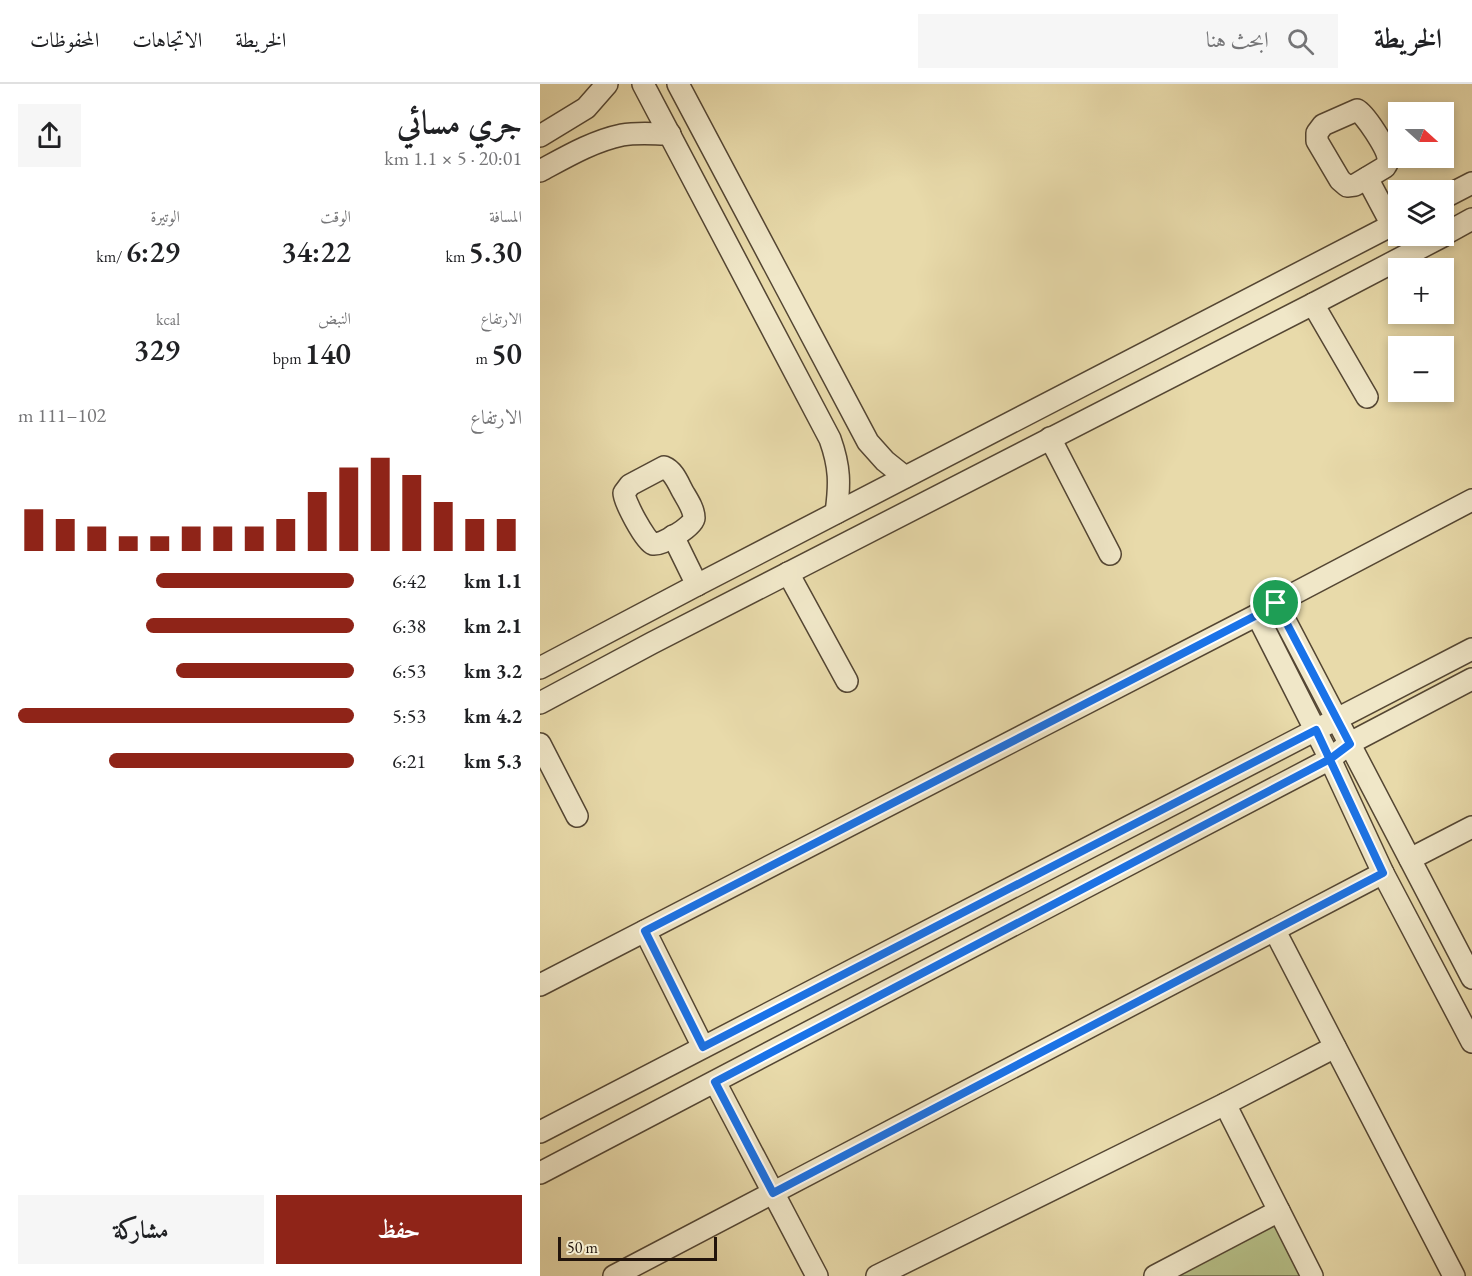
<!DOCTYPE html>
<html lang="ar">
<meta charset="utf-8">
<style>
:root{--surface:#fff;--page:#f6f6f6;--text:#202124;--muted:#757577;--line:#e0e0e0;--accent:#8f2418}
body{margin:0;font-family:"EB Garamond",Amiri,serif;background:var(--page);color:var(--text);direction:rtl;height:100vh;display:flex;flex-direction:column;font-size:22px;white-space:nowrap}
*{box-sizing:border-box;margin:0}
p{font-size:20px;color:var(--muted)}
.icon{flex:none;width:33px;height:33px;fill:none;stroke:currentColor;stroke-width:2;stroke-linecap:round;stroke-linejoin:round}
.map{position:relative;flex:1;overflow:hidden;direction:ltr}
.side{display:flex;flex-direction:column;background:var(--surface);width:540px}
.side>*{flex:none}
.needle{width:39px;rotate:111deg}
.tools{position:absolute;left:848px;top:18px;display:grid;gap:12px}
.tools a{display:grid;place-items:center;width:66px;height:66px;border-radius:0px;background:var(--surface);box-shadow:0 3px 9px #0003;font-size:30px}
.scale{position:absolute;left:18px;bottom:15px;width:159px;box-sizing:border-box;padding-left:6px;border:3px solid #22140b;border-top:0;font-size:16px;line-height:21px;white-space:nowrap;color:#22140b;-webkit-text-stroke:4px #f0e7c8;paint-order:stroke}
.pin{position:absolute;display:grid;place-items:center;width:51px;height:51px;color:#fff;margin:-26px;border:3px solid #fff;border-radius:50%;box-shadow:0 2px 6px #0007}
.round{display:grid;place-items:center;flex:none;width:63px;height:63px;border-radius:0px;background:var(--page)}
.head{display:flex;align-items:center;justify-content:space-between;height:102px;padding:0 18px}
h1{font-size:33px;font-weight:600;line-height:45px}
.figures{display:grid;grid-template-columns:repeat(3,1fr);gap:9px;height:102px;padding:6px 18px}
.figures div{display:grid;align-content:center}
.figures b{font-size:30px;font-weight:600}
.figures small{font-size:16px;font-weight:400}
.figures p{font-size:16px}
.chart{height:168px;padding:12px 18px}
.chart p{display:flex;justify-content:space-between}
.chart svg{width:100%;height:108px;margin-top:6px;stroke:var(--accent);stroke-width:6}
.cta{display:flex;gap:12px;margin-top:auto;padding:12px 18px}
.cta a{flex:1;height:69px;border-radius:0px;background:var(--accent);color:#fff;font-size:24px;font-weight:600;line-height:69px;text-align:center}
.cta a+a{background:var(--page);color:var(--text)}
ul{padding:0 18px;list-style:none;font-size:20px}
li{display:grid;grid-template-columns:96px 72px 1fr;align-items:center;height:45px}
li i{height:15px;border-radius:8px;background:var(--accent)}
header{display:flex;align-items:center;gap:36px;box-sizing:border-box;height:84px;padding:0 30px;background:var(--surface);border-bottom:2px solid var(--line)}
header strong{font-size:28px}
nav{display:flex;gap:33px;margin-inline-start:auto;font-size:21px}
.search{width:420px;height:54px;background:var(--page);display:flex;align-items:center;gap:15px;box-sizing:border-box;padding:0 21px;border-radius:0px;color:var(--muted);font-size:22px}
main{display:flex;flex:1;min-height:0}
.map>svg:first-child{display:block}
.green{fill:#b6c088;stroke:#6c6a4a;stroke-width:1.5}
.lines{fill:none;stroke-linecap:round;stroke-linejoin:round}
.minor-casing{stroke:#544633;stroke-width:24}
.minor{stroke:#f0e7c8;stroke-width:21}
.route-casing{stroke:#fff;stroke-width:12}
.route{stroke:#1a73e8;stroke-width:8}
</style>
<header>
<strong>الخريطة</strong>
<div class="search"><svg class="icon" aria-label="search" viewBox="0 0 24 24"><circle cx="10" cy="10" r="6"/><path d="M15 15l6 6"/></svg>ابحث هنا</div>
<nav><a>الخريطة</a><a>الاتجاهات</a><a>المحفوظات</a></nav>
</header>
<main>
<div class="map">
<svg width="932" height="1192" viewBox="0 0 932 1192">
<rect width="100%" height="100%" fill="#e8daaa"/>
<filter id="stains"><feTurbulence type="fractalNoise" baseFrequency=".00333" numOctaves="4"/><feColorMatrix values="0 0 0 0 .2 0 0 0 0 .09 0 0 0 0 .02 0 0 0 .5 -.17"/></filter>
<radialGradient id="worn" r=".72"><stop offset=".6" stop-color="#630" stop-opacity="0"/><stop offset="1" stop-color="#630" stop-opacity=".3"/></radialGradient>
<!-- green -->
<polygon class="green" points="739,1127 772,1192 615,1192"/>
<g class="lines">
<defs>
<g id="minor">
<path d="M103,0L290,355C300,383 300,400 296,429"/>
<polyline points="138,0 328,358 345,377 365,393"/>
<path d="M817,26C825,30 847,64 848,74C849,78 847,79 845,83L815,101L807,102L800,96L777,57V49L783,41Z"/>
<polyline points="0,52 46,24 67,0"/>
<path d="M0,87C26,73 53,57 82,51C98,48 114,50 130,50"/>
<polyline points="827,94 852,141"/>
<polyline points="903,114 932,99"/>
<polyline points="903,151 932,135"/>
<polyline points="773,220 827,313"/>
<polyline points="510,354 570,470"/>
<path d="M124,383C134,387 138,399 143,408C147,415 154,425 154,434C154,442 121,462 113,460C105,457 84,417 84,409L90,401Z"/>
<polyline points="133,452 157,501"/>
<polyline points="248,489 307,597"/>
<polyline points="736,519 932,894"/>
<polyline points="717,531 790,675 843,789 932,958"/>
<polyline points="0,584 157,501 858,138"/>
<polyline points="0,619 112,559 773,220 903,152"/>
<polyline points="0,660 37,732"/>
<polyline points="870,775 932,743"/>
<polyline points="105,847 163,963"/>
<polyline points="735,847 914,1192"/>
<polyline points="0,901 717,531 736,519 932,416"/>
<polyline points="175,998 277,1192"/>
<polyline points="685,1020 772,1192"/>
<polyline points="0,1048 932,565"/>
<polyline points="0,1089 790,675 810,659 932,595"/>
<polyline points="74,1192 843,789"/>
<polyline points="337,1192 685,1020 795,963"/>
<polyline points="615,1192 739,1127"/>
</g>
</defs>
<!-- minor casing -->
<use href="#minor" class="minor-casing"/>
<!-- minor -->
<use href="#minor" class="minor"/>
</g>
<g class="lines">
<defs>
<polyline id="route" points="736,519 717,531 105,847 163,963 776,646 843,789 233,1109 175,998 790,675 810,660 736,519"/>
</defs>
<!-- route casing -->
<use href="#route" class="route-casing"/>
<!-- route -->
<use href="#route" class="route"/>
</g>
<rect width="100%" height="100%" filter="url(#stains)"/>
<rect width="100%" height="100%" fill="url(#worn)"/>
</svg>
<div class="tools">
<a><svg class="needle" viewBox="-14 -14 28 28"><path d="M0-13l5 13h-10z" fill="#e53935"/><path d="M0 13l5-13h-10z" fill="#757577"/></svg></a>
<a><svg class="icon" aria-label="layers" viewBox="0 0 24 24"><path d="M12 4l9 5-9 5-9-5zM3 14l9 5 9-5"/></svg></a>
<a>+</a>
<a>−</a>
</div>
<div class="scale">50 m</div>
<div class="pin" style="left:736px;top:519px;background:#1e9e55"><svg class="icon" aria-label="arrive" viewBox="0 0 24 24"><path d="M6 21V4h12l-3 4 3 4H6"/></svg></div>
</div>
<section class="side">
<div class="head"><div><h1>جري مسائي</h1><p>20:01 · 5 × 1.1 km</p></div><a class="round"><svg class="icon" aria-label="share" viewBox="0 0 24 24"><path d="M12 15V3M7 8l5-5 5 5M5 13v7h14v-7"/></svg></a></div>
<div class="figures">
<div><p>المسافة</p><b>5.30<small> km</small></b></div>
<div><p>الوقت</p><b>34:22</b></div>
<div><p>الوتيرة</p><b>6:29<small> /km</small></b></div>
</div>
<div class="figures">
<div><p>الارتفاع</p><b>50<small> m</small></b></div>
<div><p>النبض</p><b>140<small> bpm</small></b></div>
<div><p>kcal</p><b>329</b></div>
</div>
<div class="chart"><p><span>الارتفاع</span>102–111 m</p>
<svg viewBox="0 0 160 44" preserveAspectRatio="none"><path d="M5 44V27M15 44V31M25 44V34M35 44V38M45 44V38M55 44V34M65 44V34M75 44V34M85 44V31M95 44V20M105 44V10M115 44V6M125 44V13M135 44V24M145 44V31M155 44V31"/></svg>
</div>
<ul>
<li><b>1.1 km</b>6:42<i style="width:59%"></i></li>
<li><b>2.1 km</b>6:38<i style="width:62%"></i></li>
<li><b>3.2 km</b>6:53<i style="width:53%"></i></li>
<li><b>4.2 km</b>5:53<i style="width:100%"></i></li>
<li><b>5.3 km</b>6:21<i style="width:73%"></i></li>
</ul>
<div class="cta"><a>حفظ</a><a>مشاركة</a></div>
</section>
</main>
